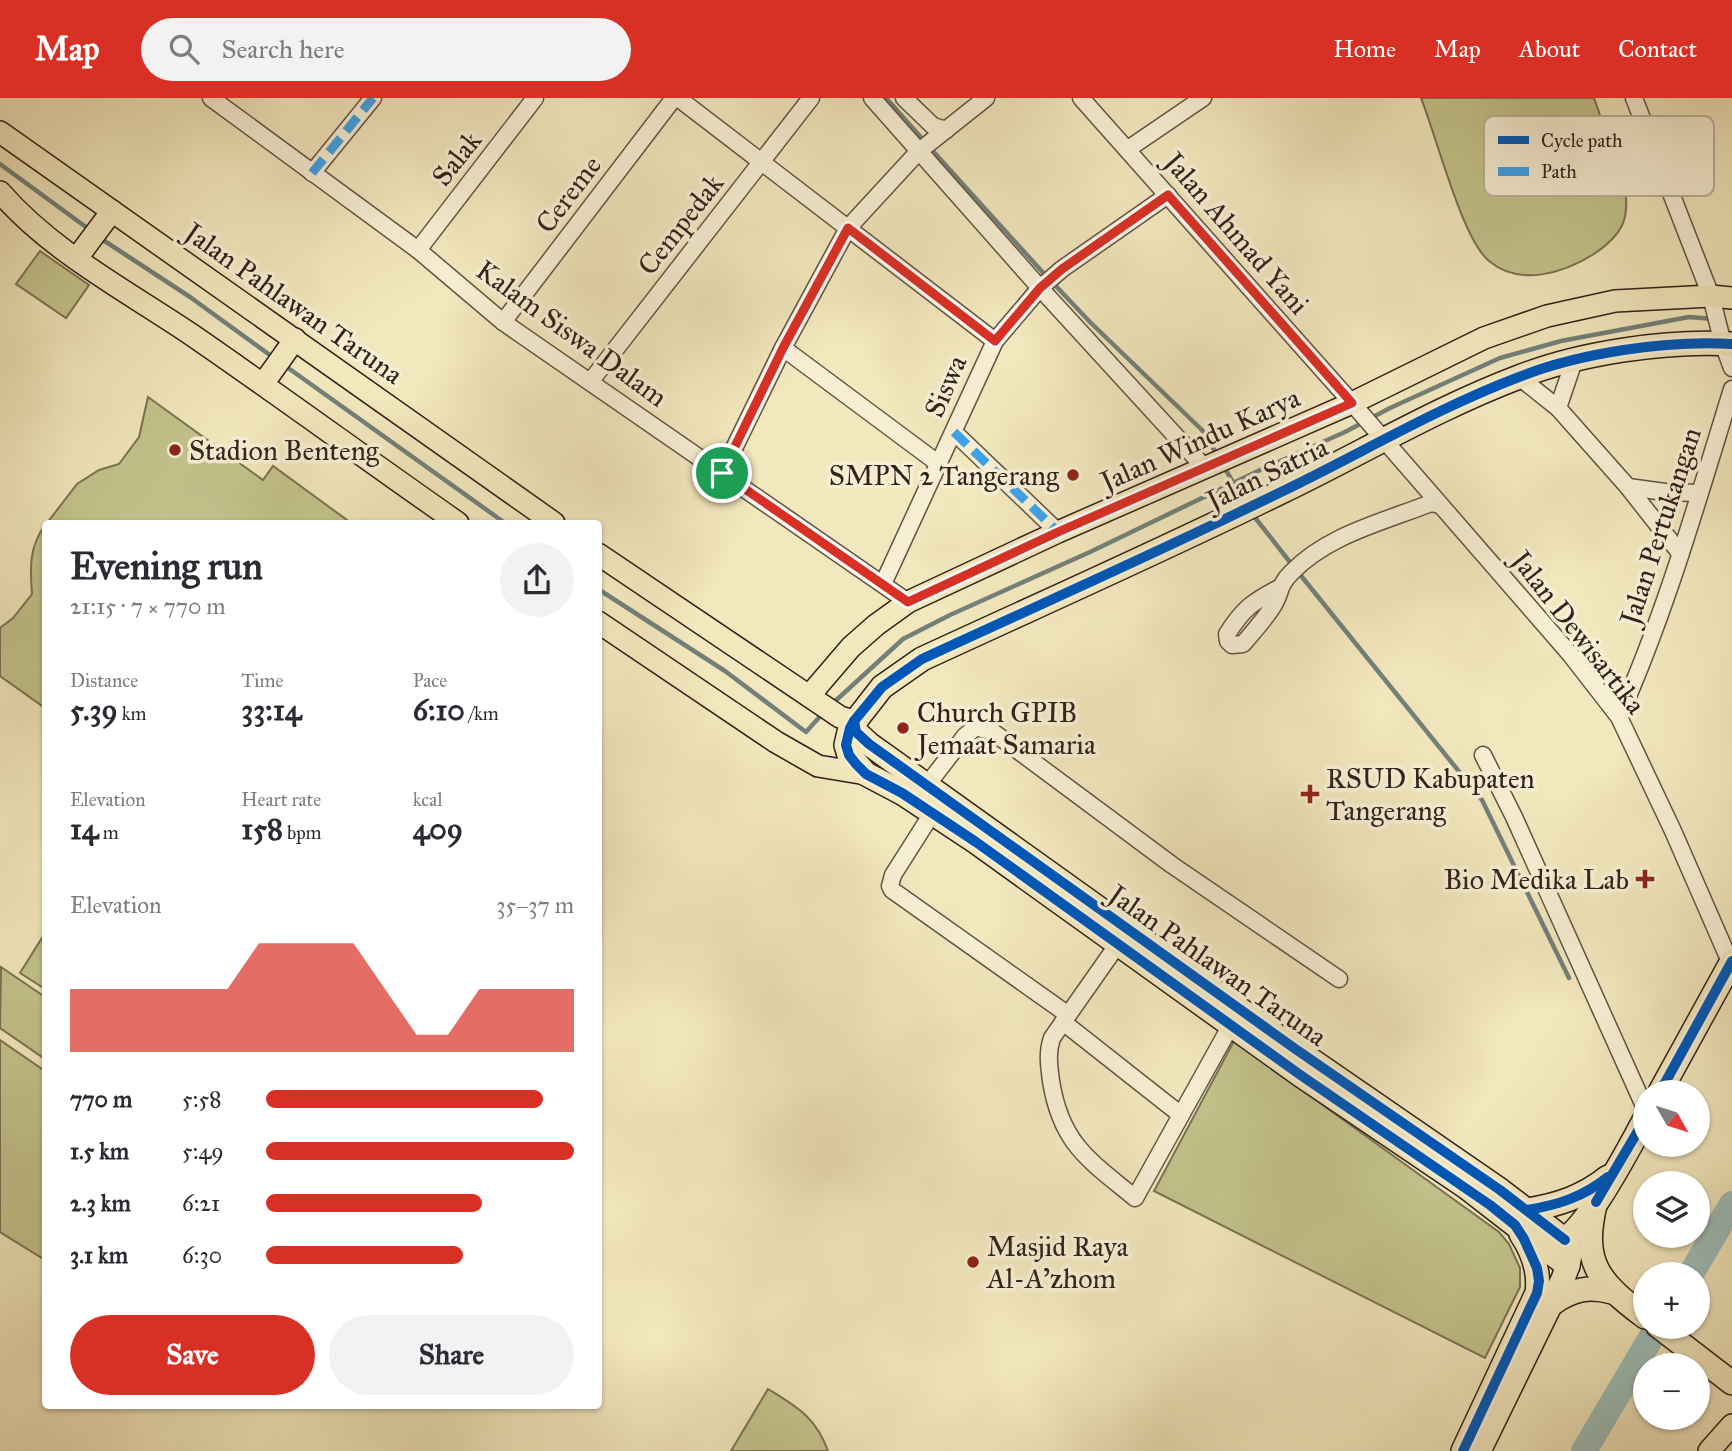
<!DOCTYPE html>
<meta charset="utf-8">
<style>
:root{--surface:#fff;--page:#f2f2f3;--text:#2b2b33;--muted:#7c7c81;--accent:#d93025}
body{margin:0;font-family:"IM FELL Great Primer",serif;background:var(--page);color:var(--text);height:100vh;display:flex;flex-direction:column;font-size:26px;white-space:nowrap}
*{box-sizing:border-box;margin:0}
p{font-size:23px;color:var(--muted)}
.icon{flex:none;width:38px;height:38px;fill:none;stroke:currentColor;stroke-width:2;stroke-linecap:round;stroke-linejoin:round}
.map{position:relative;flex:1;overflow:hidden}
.details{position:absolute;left:42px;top:422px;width:560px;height:889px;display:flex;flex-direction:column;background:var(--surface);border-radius:7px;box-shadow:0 2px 5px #0004}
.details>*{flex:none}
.needle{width:46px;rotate:129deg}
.tools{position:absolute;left:1633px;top:982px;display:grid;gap:14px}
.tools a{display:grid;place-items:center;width:77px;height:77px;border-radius:50%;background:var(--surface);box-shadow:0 2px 5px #0004;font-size:35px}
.pin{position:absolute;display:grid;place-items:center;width:60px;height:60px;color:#fff;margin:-30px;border:4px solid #fff;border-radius:50%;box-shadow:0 2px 7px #0007}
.round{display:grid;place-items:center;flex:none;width:74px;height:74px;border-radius:37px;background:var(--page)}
.headline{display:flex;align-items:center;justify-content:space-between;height:119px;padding:0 28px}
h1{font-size:38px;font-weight:800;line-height:52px}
.stats{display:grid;grid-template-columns:repeat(3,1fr);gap:10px;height:119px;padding:7px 28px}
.stats div{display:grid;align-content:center}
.stats b{font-size:30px;font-weight:800}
.stats small{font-size:19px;font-weight:400}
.stats p{font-size:19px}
.chart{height:196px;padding:14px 28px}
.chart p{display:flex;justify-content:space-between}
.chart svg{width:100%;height:126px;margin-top:7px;fill:var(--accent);opacity:.7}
.primary-button{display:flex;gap:14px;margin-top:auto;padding:14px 28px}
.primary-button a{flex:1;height:80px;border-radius:42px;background:var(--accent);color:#fff;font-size:28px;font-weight:800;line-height:80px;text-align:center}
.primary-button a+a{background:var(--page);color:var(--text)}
ul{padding:0 28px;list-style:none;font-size:23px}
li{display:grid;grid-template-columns:112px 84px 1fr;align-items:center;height:52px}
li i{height:18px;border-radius:9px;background:var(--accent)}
header{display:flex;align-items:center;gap:42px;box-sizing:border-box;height:98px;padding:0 35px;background:var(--accent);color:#fff}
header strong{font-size:33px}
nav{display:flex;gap:38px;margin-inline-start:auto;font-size:24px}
.search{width:490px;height:63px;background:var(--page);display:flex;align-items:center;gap:18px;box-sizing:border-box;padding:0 24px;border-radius:38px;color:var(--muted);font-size:26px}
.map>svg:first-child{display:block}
.green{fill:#c3c38c;stroke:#7b7254;stroke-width:2}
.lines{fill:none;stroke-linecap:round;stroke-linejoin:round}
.stream{stroke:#73807a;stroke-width:4.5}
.river{stroke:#9dbeb9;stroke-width:26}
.minor-casing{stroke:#635344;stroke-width:19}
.major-casing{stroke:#33221c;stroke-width:24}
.highway-casing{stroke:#33221c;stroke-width:26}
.minor{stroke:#f7efd4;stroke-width:16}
.major{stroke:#f2e7bd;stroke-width:21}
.highway{stroke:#f2e7bd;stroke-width:23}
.quiet{stroke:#3ea2ea;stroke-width:9;stroke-dasharray:18 9;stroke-linecap:butt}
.cycleway-casing{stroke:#f7efd4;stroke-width:15}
.cycleway{stroke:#0057b8;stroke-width:10}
.route-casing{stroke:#fff;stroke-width:14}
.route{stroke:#d93025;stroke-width:9}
.poi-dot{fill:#8f2418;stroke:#f7efd4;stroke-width:2.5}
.labels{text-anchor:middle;stroke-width:7;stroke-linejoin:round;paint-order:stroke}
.street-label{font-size:28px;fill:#33221c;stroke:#f7efd4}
.poi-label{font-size:28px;fill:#33221c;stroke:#f7efd4;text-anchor:start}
.key{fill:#f7efd4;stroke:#bcb29d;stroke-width:2}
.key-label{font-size:19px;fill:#33221c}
</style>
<header>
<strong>Map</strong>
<div class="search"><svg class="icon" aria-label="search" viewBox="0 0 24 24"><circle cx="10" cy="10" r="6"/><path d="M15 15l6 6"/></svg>Search here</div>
<nav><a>Home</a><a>Map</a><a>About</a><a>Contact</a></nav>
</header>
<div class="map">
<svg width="1732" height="1353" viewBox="0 0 1732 1353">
<rect width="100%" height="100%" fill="#f2e7bd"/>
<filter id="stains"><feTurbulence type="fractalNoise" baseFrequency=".00286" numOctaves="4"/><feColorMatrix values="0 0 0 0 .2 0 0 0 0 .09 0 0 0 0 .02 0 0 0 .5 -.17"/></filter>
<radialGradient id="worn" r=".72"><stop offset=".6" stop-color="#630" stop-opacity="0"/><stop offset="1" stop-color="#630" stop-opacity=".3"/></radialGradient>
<!-- green -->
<g class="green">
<path d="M1421,0H1594L1625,89C1630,122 1622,137 1594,156C1564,175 1520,189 1489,163C1462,141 1436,37 1421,0Z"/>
<polygon points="40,153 89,187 66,220 16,186"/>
<polygon points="148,299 263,382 273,368 347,422 346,425 47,425 77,386 99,372 119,366 139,339"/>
<path d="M45,427V610L0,578V530L13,520L32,496C30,469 29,449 45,427Z"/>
<polygon points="45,835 45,891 20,875"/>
<polygon points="1,869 45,899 45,961 0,930"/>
<polygon points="0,942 45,973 45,1162 0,1134"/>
<polygon points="1234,943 1499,1134 1509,1146 1520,1170 1520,1189 1485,1260 1154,1093"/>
<path d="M768,1291C797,1309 816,1319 828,1353H731Z"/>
</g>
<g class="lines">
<!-- stream -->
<g class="stream">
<polyline points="886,0 925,44"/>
<polyline points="931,51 1047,179"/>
<polyline points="0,66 90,132"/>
<polyline points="100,140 190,199 274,260"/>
<polyline points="1053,185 1090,224 1202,332 1218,358"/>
<polyline points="284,267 505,425"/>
<polyline points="1224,369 1244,403"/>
<polyline points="1253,417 1293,468"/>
<polyline points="1298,474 1482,702 1569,880"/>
<polyline points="598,491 725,573 806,634 823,615"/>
<polyline points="832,606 903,541 950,517 1090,454 1258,373 1345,334 1390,310 1500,260 1561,243 1689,219 1714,221"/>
</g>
<!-- river -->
<g class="river">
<polyline points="1691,1176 1732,1106"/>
<polyline points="1584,1353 1658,1228"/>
</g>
<defs>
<g id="minor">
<polyline points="211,0 418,152 503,224 908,504"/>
<polyline points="678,0 995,243"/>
<polyline points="872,0 1040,190 1205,370"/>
<polyline points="904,0 933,28 946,32"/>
<polyline points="1081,0 1352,305 1570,556 1619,619 1673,733 1731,866"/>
<polyline points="1634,0 1711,198 1723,246 1732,270"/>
<polyline points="1128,51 1203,0"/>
<polyline points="312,75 373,0"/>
<polyline points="418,152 535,0"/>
<polyline points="503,224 674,0"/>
<polyline points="783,250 939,366"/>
<polyline points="1519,279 1558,310 1628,389 1680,455"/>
<polyline points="590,284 811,0"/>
<polyline points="1558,310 1574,263"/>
<polyline points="954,334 1058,434"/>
<polyline points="722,375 783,250 848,130 918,54 986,0"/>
<polyline points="1628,389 1665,394 1699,395"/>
<polyline points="883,486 995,243 1040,190 1062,171 1168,97"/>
<path d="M1279,490C1252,504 1243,511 1227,536L1228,543L1232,547L1243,546C1253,534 1265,521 1273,508C1281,496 1278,488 1291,475C1327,437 1383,424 1431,405L1440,407"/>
<path d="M1619,619C1666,514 1698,401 1732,291"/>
<polyline points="1483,657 1514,719 1645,1010"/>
<polyline points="927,687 965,638 976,629 993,634 1172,767 1339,881"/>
<polyline points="933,714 893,777 890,788 892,792 1067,916"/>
<path d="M1118,846L1052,940C1047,954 1049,968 1051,983C1061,1046 1089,1062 1135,1100L1231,927"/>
<polyline points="1063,924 1181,1017"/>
</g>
<g id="major">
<polyline points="0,34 554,425"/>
<path d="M0,94C52,154 127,193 192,237C282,299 369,363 458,425"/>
<polyline points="77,160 112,113"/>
<polyline points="263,286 295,241"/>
<polyline points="598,456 840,619 854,623"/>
<polyline points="598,524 776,644 818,668 866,676"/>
<polyline points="809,598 851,549 876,527 908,504 1058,434 1352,305 1484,240 1547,218 1615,203 1711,198 1732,200"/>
<polyline points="1709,1353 1732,1327"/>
</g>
<g id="highway">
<path d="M854,623L856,634L869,646L1294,950L1500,1092L1565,1142C1574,1155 1568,1167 1563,1181L1479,1353"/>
<polyline points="1660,994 1732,863"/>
<path d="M1595,1107C1581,1166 1600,1185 1645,1219"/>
<path d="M1527,1112C1558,1107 1583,1099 1608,1079"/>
<path d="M1554,1147C1585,1138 1628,1051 1645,1021"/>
<path d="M1568,1168L1466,1089L1299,976L976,744L902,695L866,676L849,657L846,647L850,630L882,589L922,561C1041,506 1163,452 1281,394C1360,356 1437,310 1519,279C1579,255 1667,242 1732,246"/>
<path d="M1553,1205C1573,1191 1589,1188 1612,1194"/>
<polyline points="1658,1228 1732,1285"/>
<path d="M1463,1353L1537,1195C1540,1173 1533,1154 1521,1136"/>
</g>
</defs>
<!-- minor casing -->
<use href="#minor" class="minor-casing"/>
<!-- major casing -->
<use href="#major" class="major-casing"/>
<!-- highway casing -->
<use href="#highway" class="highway-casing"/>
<!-- minor -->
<use href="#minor" class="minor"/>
<!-- major -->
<use href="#major" class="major"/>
<!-- highway -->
<use href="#highway" class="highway"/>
<!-- quiet -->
<g class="quiet">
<polyline points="312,75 373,0"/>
<polyline points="954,334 1058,434"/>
</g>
<defs>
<g id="cycleway">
<polyline points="854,623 856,634 869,646 1294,950 1500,1092 1565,1142"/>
<polyline points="1660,994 1732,863"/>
<polyline points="1596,1104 1645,1021"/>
<path d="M1527,1112C1558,1107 1583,1099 1608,1079"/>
<path d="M1463,1353L1537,1195L1539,1183L1537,1170L1524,1141L1515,1127L1490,1107L1299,976L976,744L902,695L866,676L856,666L849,657L846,647L850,630L854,623L882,589L922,561C1041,506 1163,452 1281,394C1360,356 1437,310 1519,279C1579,255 1667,242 1732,246"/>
</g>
</defs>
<!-- cycleway casing -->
<use href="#cycleway" class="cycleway-casing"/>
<!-- cycleway -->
<use href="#cycleway" class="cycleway"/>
</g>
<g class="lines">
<defs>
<polygon id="route" points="1168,97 1352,305 1058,434 908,504 722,375 783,250 848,130 995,243 1040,190 1062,171"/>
</defs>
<!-- route casing -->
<use href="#route" class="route-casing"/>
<!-- route -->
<use href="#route" class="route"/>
</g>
<!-- markers -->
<g class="poi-dot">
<circle cx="175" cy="352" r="7"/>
<circle cx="1073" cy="377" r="7"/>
<circle cx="903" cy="630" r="7"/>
<path d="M1306.5 685.5h7v7h7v7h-7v7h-7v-7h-7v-7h7z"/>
<path d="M1641.5 770.5h7v7h7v7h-7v7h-7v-7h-7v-7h7z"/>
<circle cx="973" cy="1164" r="7"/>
</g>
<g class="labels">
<!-- street labels -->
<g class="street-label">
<text transform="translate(456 60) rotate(-52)" y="10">Salak</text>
<text transform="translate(568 96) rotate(-53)" y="10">Cereme</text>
<text transform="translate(680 126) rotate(-52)" y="10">Cempedak</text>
<text transform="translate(1237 135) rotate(49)" y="10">Jalan Ahmad Yani</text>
<text transform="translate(294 205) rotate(35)" y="10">Jalan Pahlawan Taruna</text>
<text transform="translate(572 235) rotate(36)" y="10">Kalam Siswa Dalam</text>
<text transform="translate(945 288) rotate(-66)" y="10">Siswa</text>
<text transform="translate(1200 341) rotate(-24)" y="10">Jalan Windu Karya</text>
<text transform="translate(1267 375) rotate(-26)" y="10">Jalan Satria</text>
<text transform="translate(1660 428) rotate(-72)" y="10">Jalan Pertukangan</text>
<text transform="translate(1579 534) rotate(52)" y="10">Jalan Dewisartika</text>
<text transform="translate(1218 867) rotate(35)" y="10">Jalan Pahlawan Taruna</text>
</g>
<!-- poi labels -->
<g class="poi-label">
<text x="189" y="362">Stadion Benteng</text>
<text x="1059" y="387" text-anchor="end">SMPN 2 Tangerang</text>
<text x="917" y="624">Church GPIB<tspan x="917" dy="32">Jemaat Samaria</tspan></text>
<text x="1326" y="690">RSUD Kabupaten<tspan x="1326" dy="32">Tangerang</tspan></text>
<text x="1629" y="791" text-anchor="end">Bio Medika Lab</text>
<text x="987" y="1158">Masjid Raya<tspan x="987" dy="32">Al-A'zhom</tspan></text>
</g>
</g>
<!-- legend -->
<rect x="1484" y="18" width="230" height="80" rx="10" class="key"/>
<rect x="1498" y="38" width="31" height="8" fill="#0057b8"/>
<rect x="1498" y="69" width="31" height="9" fill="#3ea2ea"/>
<g class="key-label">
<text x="1541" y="49">Cycle path</text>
<text x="1541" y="80">Path</text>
</g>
<rect width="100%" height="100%" filter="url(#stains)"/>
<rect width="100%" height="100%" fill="url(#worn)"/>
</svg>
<div class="tools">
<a><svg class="needle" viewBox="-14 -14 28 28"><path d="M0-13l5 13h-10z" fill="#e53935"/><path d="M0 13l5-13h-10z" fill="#7c7c81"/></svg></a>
<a><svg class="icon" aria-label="layers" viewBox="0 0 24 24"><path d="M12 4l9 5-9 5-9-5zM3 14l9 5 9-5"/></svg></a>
<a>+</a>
<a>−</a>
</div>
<div class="pin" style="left:722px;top:375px;background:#1e9e55"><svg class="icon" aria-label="arrive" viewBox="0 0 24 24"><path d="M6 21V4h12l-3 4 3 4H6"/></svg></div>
<section class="details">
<div class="headline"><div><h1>Evening run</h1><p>21:15 · 7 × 770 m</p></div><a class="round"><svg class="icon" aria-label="share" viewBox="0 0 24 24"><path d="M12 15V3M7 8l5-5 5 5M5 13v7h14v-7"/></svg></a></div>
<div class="stats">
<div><p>Distance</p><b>5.39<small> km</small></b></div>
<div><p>Time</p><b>33:14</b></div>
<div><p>Pace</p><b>6:10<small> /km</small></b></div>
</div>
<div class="stats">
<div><p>Elevation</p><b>14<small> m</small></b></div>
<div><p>Heart rate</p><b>158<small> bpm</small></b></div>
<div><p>kcal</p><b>409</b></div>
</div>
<div class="chart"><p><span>Elevation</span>35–37 m</p>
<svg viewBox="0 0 160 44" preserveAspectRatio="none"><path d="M0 44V22L10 22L20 22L30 22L40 22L50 22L60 6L70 6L80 6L90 6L100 22L110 38L120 38L130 22L140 22L150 22L160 22V44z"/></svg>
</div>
<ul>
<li><b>770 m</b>5:58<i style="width:90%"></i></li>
<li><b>1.5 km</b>5:49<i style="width:100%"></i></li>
<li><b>2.3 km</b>6:21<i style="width:70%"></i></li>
<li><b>3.1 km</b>6:30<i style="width:64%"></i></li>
</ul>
<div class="primary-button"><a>Save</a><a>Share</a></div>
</section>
</div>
